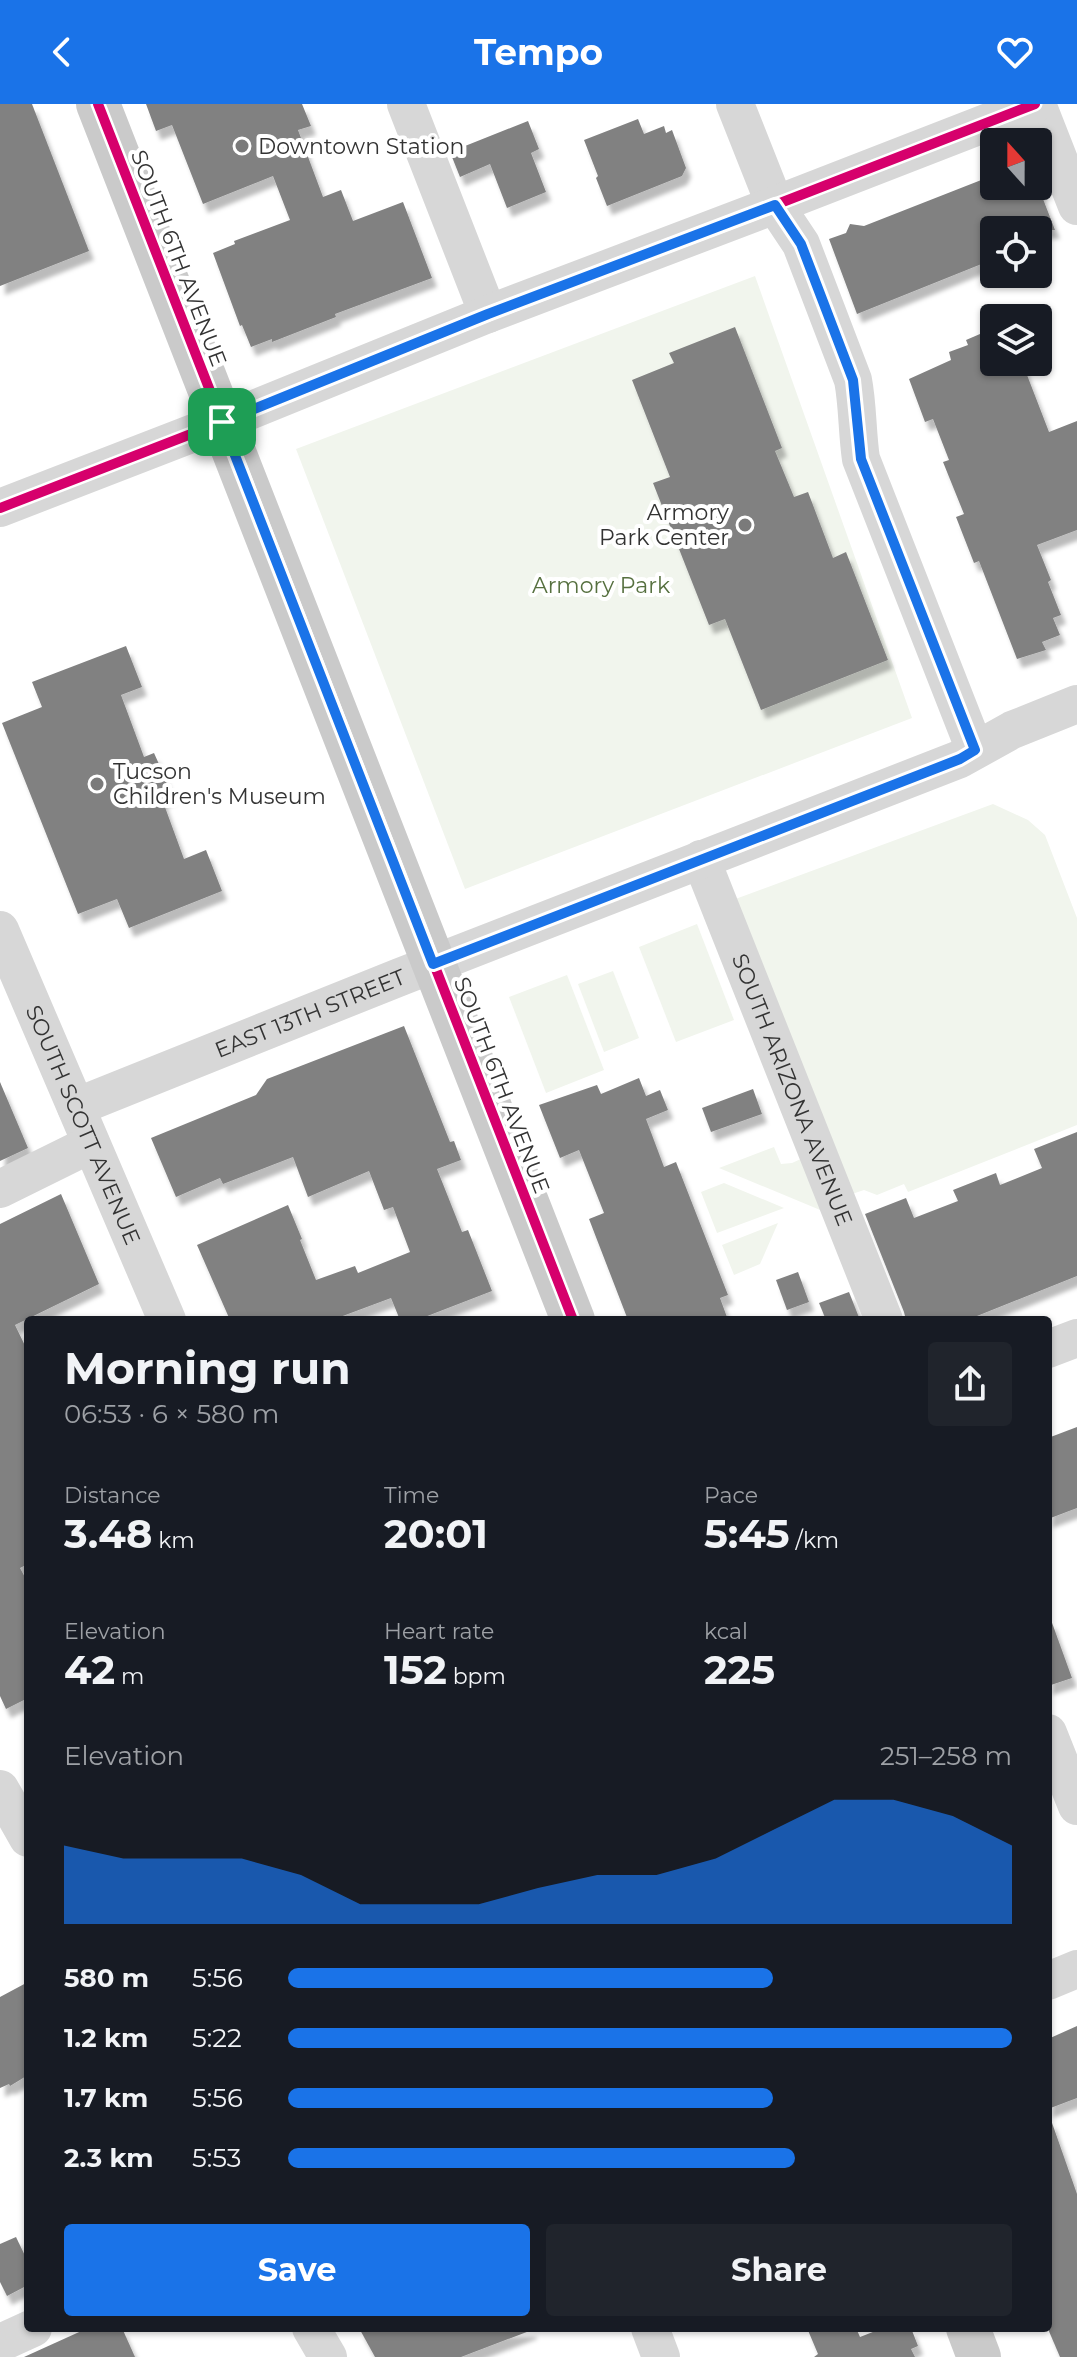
<!DOCTYPE html>
<meta charset="utf-8">
<style>
:root{--surface:#171b24;--page:#20242c;--text:#f1f3f6;--muted:#9ea1a6;--accent:#1a73e8}
body{margin:0;font-family:Montserrat,sans-serif;background:var(--page);color:var(--text);height:100vh;display:flex;flex-direction:column;font-size:30px;white-space:nowrap}
*{box-sizing:border-box;margin:0}
p{font-size:26px;color:var(--muted)}
.icon{flex:none;width:44px;height:44px;fill:none;stroke:currentColor;stroke-width:2;stroke-linecap:round;stroke-linejoin:round}
.map{position:relative;flex:1;overflow:hidden}
.drawer{position:absolute;left:24px;top:1212px;width:1028px;height:1016px;display:flex;flex-direction:column;background:var(--surface);border-radius:8px;box-shadow:0 2px 6px #0004}
.drawer>*{flex:none}
.needle{width:52px;rotate:339deg}
.tools{position:absolute;left:980px;top:24px;display:grid;gap:16px}
.tools a{display:grid;place-items:center;width:72px;height:72px;border-radius:8px;background:var(--surface);box-shadow:0 2px 6px #0004;font-size:40px}
.pin{position:absolute;display:grid;place-items:center;width:68px;height:68px;color:#fff;margin:-34px;border-radius:16px;box-shadow:0 4px 12px #0006}
.round{display:grid;place-items:center;flex:none;width:84px;height:84px;border-radius:8px;background:var(--page)}
.summary{display:flex;align-items:center;justify-content:space-between;height:136px;padding:0 40px}
h1{font-size:44px;font-weight:700;line-height:60px}
.figures{display:grid;grid-template-columns:repeat(3,1fr);gap:12px;height:136px;padding:8px 40px}
.figures div{display:grid;align-content:center}
.figures b{font-size:40px;font-weight:700}
.figures small{font-size:22px;font-weight:400}
.figures p{font-size:22px}
.chart{height:224px;padding:16px 40px}
.chart p{display:flex;justify-content:space-between}
.chart svg{width:100%;height:144px;margin-top:8px;fill:var(--accent);opacity:.7}
.cta{display:flex;gap:16px;margin-top:auto;padding:16px 40px}
.cta a{flex:1;height:92px;border-radius:8px;background:var(--accent);color:#fff;font-size:32px;font-weight:700;line-height:92px;text-align:center}
.cta a+a{background:var(--page);color:var(--text)}
ul{padding:0 40px;list-style:none;font-size:26px}
li{display:grid;grid-template-columns:128px 96px 1fr;align-items:center;height:60px}
li i{height:20px;border-radius:10px;background:var(--accent)}
header{display:flex;justify-content:space-between;align-items:center;height:104px;padding:0 40px;background:var(--accent);color:#fff;font-size:36px;font-weight:700}
.map>svg:first-child{display:block}
.green{fill:#f1f5ed}
.building{fill:#818181;filter:url(#shadow)}
.lines{fill:none;stroke-linecap:round;stroke-linejoin:round}
.minor{stroke:#d7d7d7;stroke-width:38}
.major{stroke:#cacaca;stroke-width:44}
.cycleway-casing{stroke:#fff;stroke-width:15}
.cycleway{stroke:#d6006c;stroke-width:10}
.route-casing{stroke:#fff;stroke-width:16}
.route{stroke:#1a73e8;stroke-width:10}
.poi-dot{fill:#7a7a7a;stroke:#fff;stroke-width:3}
.labels{text-anchor:middle;stroke-width:8;stroke-linejoin:round;paint-order:stroke}
.poi-label{font-size:22px;fill:#333;stroke:#fff;text-anchor:start}
.street-label{font-size:22px;fill:#333;stroke:#fff}
.park-label{font-size:22px;fill:#56703f;stroke:#fff}
</style>
<header><svg class="icon" aria-label="back" viewBox="0 0 24 24"><path d="M15 5l-7 7 7 7"/></svg>Tempo<svg class="icon" aria-label="heart" viewBox="0 0 24 24"><path d="M12 20l-8-8c-3-5 5-10 8-4 3-6 11-1 8 4z"/></svg></header>
<div class="map">
<svg width="1077" height="2253" viewBox="0 0 1077 2253">
<defs>
<filter id="shadow"><feDropShadow dx="5" dy="9" stdDeviation="2" flood-color="#0004"/></filter>
</defs>
<rect width="100%" height="100%" fill="#fff"/>
<!-- green -->
<g class="green">
<polygon points="755,172 912,614 465,785 296,345"/>
<polygon points="993,700 1028,716 1045,731 1077,814 1077,1021 908,1088 904,1080 877,1091 864,1086 846,1092 730,797"/>
<polygon points="697,820 734,916 676,938 639,843"/>
<polygon points="613,867 639,934 604,948 578,880"/>
<polygon points="567,871 604,966 546,989 509,893"/>
<polygon points="774,1043 781,1060 792,1059 803,1054 825,1108 719,1064"/>
<polygon points="724,1079 784,1104 717,1129 701,1088"/>
<polygon points="778,1119 760,1160 734,1171 722,1141"/>
</g>
<!-- building -->
<g class="building">
<polygon points="0,0 32,0 89,147 0,182"/>
<polygon points="146,0 302,0 311,22 298,26 323,93 341,86 353,117 403,98 432,174 335,210 336,213 272,238 272,235 251,243 242,221 240,222 213,149 235,140 234,137 290,116 273,72 203,100 172,21 156,27"/>
<polygon points="638,15 644,30 664,22 666,29 672,26 686,64 682,72 607,102 596,74 598,72 584,36"/>
<polygon points="528,17 539,45 531,49 546,88 507,104 490,60 460,73 450,48"/>
<polygon points="994,71 994,82 1038,82 1055,126 994,126 994,155 857,210 829,135 846,129 850,120 864,122"/>
<polygon points="735,223 782,344 775,347 794,393 808,388 833,454 846,448 888,556 761,606 725,515 709,521 653,379 670,373 632,276 674,259 669,249"/>
<polygon points="994,224 994,258 1022,258 1049,328 1077,317 1077,426 1037,441 1051,476 1048,478 1061,511 1053,514 1060,531 1042,538 1046,546 1017,555 979,457 974,459 956,413 964,410 943,358 949,356 933,315 925,318 909,275 951,256 949,248 968,241 966,236"/>
<polygon points="126,542 142,583 121,591 144,653 154,649 163,669 171,691 162,695 184,755 206,746 222,787 129,824 117,795 78,810 2,619 42,603 32,578"/>
<polygon points="404,922 450,1038 454,1037 461,1056 437,1065 462,1128 468,1126 492,1187 417,1216 400,1216 391,1194 332,1216 230,1216 197,1141 288,1101 302,1135 300,1136 316,1176 355,1162 358,1169 410,1148 393,1103 384,1106 369,1067 308,1093 293,1053 223,1080 220,1074 176,1093 151,1034 256,991 267,975"/>
<polygon points="639,974 646,992 660,986 668,1006 646,1015 664,1063 676,1058 728,1191 720,1194 728,1216 628,1216 589,1115 604,1109 579,1046 560,1054 539,1001 597,981 601,990"/>
<polygon points="0,978 28,1044 0,1057"/>
<polygon points="753,985 762,1010 711,1028 702,1004"/>
<polygon points="1077,1028 1077,1172 967,1216 906,1216 904,1208 865,1110 906,1094 914,1114 958,1097 953,1086 996,1069 1000,1081 1042,1064 1034,1045"/>
<polygon points="61,1090 99,1180 15,1221 28,1248 28,1460 20,1464 28,1479 28,1594 6,1605 0,1592 0,1120"/>
<polygon points="798,1168 809,1198 787,1206 776,1176"/>
<polygon points="849,1188 860,1216 826,1216 819,1199"/>
<polygon points="1077,1323 1077,1404 1048,1415 1048,1334"/>
<polygon points="1051,1516 1072,1574 1048,1582 1048,1517"/>
<polygon points="28,1878 28,1971 10,1982 9,1980 0,1984 0,1893"/>
<polygon points="1077,1922 1077,1994 1048,2005 1048,1935"/>
<polygon points="1051,2016 1077,2090 1077,2253 1060,2253 1048,2225 1048,2017"/>
<polygon points="16,2133 28,2158 28,2181 7,2192 0,2178 0,2140"/>
<polygon points="88,2224 122,2224 135,2253 24,2253"/>
<polygon points="359,2224 532,2224 532,2226 461,2253 375,2253"/>
<polygon points="807,2224 856,2224 860,2233 883,2224 911,2224 918,2242 911,2245 915,2253 814,2253 818,2250"/>
</g>
<g class="lines">
<!-- minor -->
<g class="minor">
<polyline points="406,0 488,210"/>
<path d="M735,0L775,101L801,140L853,276C858,302 857,329 861,355L975,646"/>
<polyline points="1037,0 1077,102"/>
<polyline points="0,404 222,318 488,210 775,101 1035,0"/>
<path id="s1" d="M701,755L884,1216"/>
<path id="s2" d="M0,826L167,1216"/>
<path id="s3" d="M76,1003L400,873L960,655L1012,626L1077,600"/>
<polyline points="0,1085 91,1040"/>
<polyline points="1048,1245 1077,1234"/>
<polyline points="1048,1629 1077,1702"/>
<polyline points="0,1685 28,1734"/>
<polyline points="1048,1877 1077,1865"/>
<polyline points="311,2224 328,2253"/>
<polyline points="650,2224 661,2253"/>
<polyline points="0,2239 33,2224"/>
</g>
<!-- major -->
<g class="major">
<polyline points="98,0 573,1216"/>
<polyline points="968,2224 979,2253"/>
</g>
<defs>
<g id="cycleway">
<polyline points="98,0 573,1216"/>
<polyline points="0,404 222,318 488,210 775,101 1035,0"/>
</g>
</defs>
<!-- cycleway casing -->
<use href="#cycleway" class="cycleway-casing"/>
<!-- cycleway -->
<use href="#cycleway" class="cycleway"/>
</g>
<g class="lines">
<defs>
<polygon id="route" points="775,101 801,140 853,276 861,355 975,646 960,655 433,860 222,318 488,210"/>
</defs>
<!-- route casing -->
<use href="#route" class="route-casing"/>
<!-- route -->
<use href="#route" class="route"/>
</g>
<!-- markers -->
<g class="poi-dot">
<circle cx="242" cy="42" r="8"/>
<circle cx="745" cy="421" r="8"/>
<circle cx="97" cy="680" r="8"/>
</g>
<g class="labels">
<!-- poi labels -->
<g class="poi-label">
<text x="258" y="50">Downtown Station</text>
<text x="729" y="416" text-anchor="end">Armory<tspan x="729" dy="25">Park Center</tspan></text>
<text x="113" y="675">Tucson<tspan x="113" dy="25">Children's Museum</tspan></text>
</g>
<!-- street labels -->
<g class="street-label">
<text transform="translate(179 154) rotate(69)" y="8">SOUTH 6TH AVENUE</text>
<text dy="8" stroke="none"><textPath href="#s3" startOffset="252">EAST 13TH STREET</textPath></text>
<text transform="translate(502 981) rotate(69)" y="8">SOUTH 6TH AVENUE</text>
<text dy="8" stroke="none"><textPath href="#s1" startOffset="248">SOUTH ARIZONA AVENUE</textPath></text>
<text dy="8" stroke="none"><textPath href="#s2" startOffset="212">SOUTH SCOTT AVENUE</textPath></text>
</g>
<!-- park labels -->
<g class="park-label">
<text x="601" y="489">Armory Park</text>
</g>
</g>
</svg>
<div class="tools">
<a><svg class="needle" viewBox="-14 -14 28 28"><path d="M0-13l5 13h-10z" fill="#e53935"/><path d="M0 13l5-13h-10z" fill="#9ea1a6"/></svg></a>
<a><svg class="icon" aria-label="locate" viewBox="0 0 24 24"><circle cx="12" cy="12" r="6"/><path d="M12 2v4M12 18v4M2 12h4M18 12h4"/></svg></a>
<a><svg class="icon" aria-label="layers" viewBox="0 0 24 24"><path d="M12 4l9 5-9 5-9-5zM3 14l9 5 9-5"/></svg></a>
</div>
<div class="pin" style="left:222px;top:318px;background:#1e9e55"><svg class="icon" aria-label="arrive" viewBox="0 0 24 24"><path d="M6 21V4h12l-3 4 3 4H6"/></svg></div>
<section class="drawer">
<div class="summary"><div><h1>Morning run</h1><p>06:53 · 6 × 580 m</p></div><a class="round"><svg class="icon" aria-label="share" viewBox="0 0 24 24"><path d="M12 15V3M7 8l5-5 5 5M5 13v7h14v-7"/></svg></a></div>
<div class="figures">
<div><p>Distance</p><b>3.48<small> km</small></b></div>
<div><p>Time</p><b>20:01</b></div>
<div><p>Pace</p><b>5:45<small> /km</small></b></div>
</div>
<div class="figures">
<div><p>Elevation</p><b>42<small> m</small></b></div>
<div><p>Heart rate</p><b>152<small> bpm</small></b></div>
<div><p>kcal</p><b>225</b></div>
</div>
<div class="chart"><p><span>Elevation</span>251–258 m</p>
<svg viewBox="0 0 160 44" preserveAspectRatio="none"><path d="M0 44V20L10 24L20 24L30 24L40 29L50 38L60 38L70 38L80 33L90 29L100 29L110 24L120 15L130 6L140 6L150 11L160 20V44z"/></svg>
</div>
<ul>
<li><b>580 m</b>5:56<i style="width:67%"></i></li>
<li><b>1.2 km</b>5:22<i style="width:100%"></i></li>
<li><b>1.7 km</b>5:56<i style="width:67%"></i></li>
<li><b>2.3 km</b>5:53<i style="width:70%"></i></li>
</ul>
<div class="cta"><a>Save</a><a>Share</a></div>
</section>
</div>
